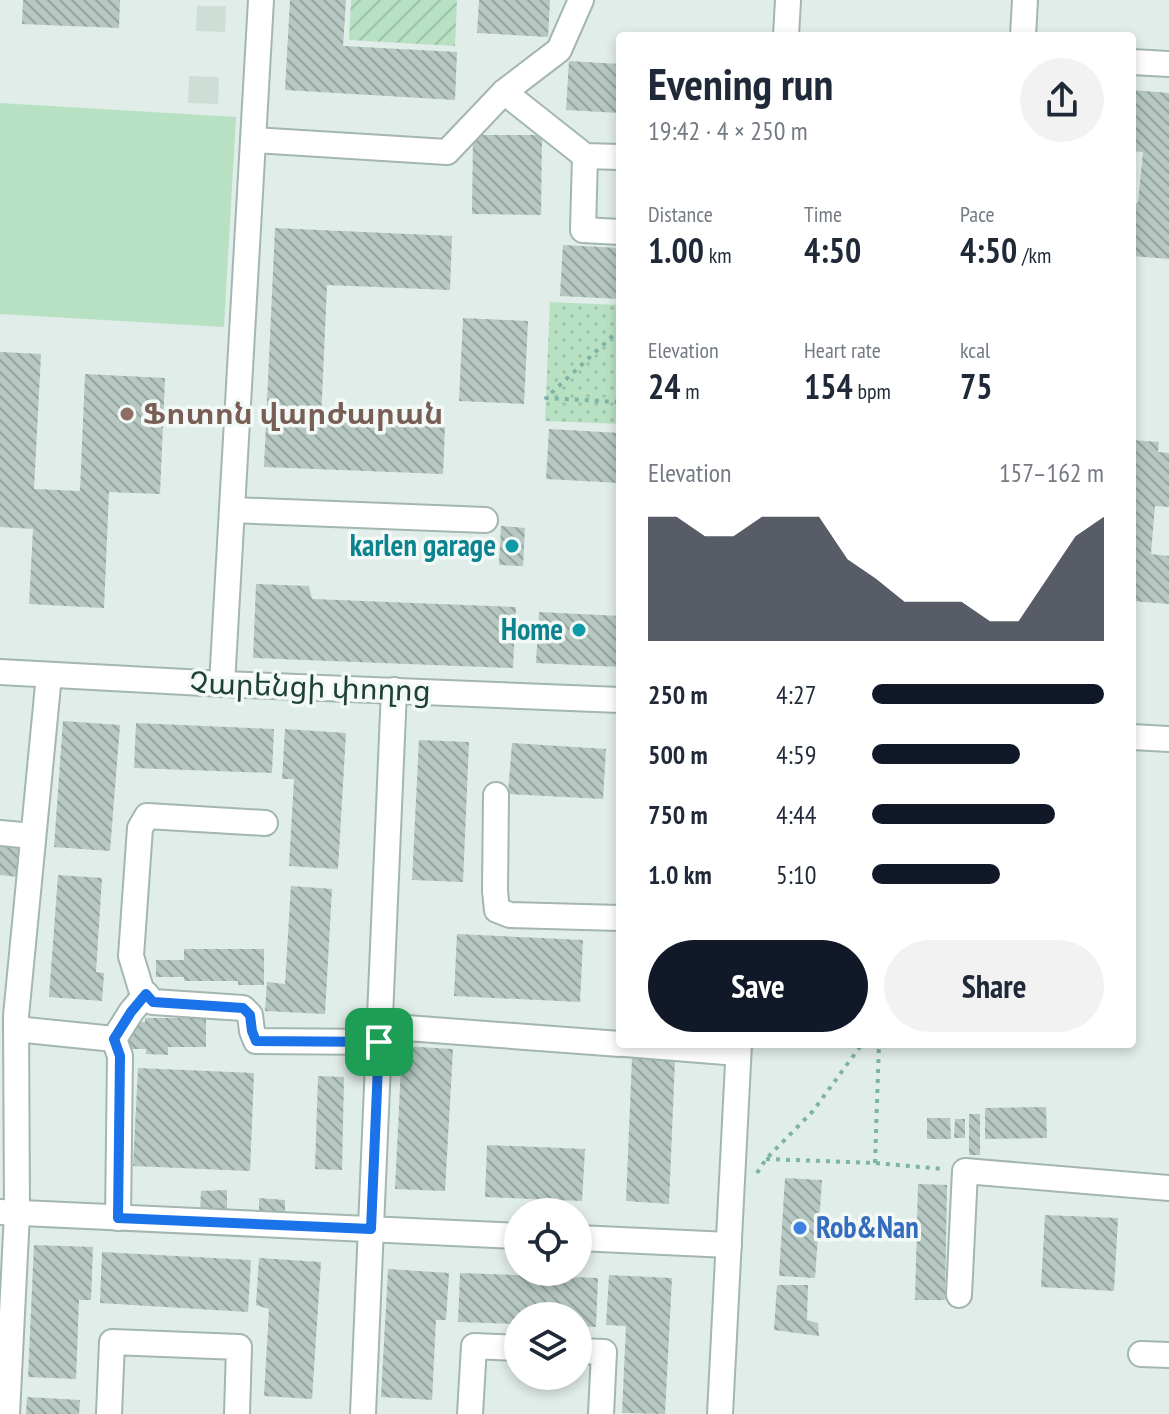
<!DOCTYPE html>
<meta charset="utf-8">
<style>
:root{--surface:#fff;--page:#f2f2f3;--text:#1f2937;--muted:#747a83;--accent:#111827}
body{margin:0;font-family:"PT Sans Narrow","Noto Sans Armenian",sans-serif;background:var(--page);color:var(--text);height:100vh;display:flex;flex-direction:column;font-size:30px;white-space:nowrap}
*{box-sizing:border-box;margin:0}
p{font-size:26px;color:var(--muted)}
.icon{flex:none;width:44px;height:44px;fill:none;stroke:currentColor;stroke-width:2;stroke-linecap:round;stroke-linejoin:round}
.map{position:relative;flex:1;overflow:hidden}
.drawer{position:absolute;left:616px;top:32px;width:520px;height:1016px;display:flex;flex-direction:column;background:var(--surface);border-radius:8px;box-shadow:0 4px 12px #0003}
.drawer>*{flex:none}
.fabs{position:absolute;left:504px;top:1198px;display:grid;gap:16px}
.fabs a{display:grid;place-items:center;width:88px;height:88px;border-radius:50%;background:var(--surface);box-shadow:0 4px 12px #0003;font-size:40px}
.pin{position:absolute;display:grid;place-items:center;width:68px;height:68px;color:#fff;margin:-34px;border-radius:16px;box-shadow:0 4px 12px #0006}
.round{display:grid;place-items:center;flex:none;width:84px;height:84px;border-radius:42px;background:var(--page)}
.head{display:flex;align-items:center;justify-content:space-between;height:136px;padding:0 32px}
h1{font-size:44px;font-weight:600;line-height:60px}
.stats{display:grid;grid-template-columns:repeat(3,1fr);gap:12px;height:136px;padding:8px 32px}
.stats div{display:grid;align-content:center}
.stats b{font-size:34px;font-weight:600}
.stats small{font-size:22px;font-weight:400}
.stats p{font-size:22px}
.chart{height:224px;padding:16px 32px}
.chart p{display:flex;justify-content:space-between}
.chart svg{width:100%;height:144px;margin-top:8px;fill:var(--accent);opacity:.7}
.primary-button{display:flex;gap:16px;margin-top:auto;padding:16px 32px}
.primary-button a{flex:1;height:92px;border-radius:48px;background:var(--accent);color:#fff;font-size:32px;font-weight:600;line-height:92px;text-align:center}
.primary-button a+a{background:var(--page);color:var(--text)}
ul{padding:0 32px;list-style:none;font-size:26px}
li{display:grid;grid-template-columns:128px 96px 1fr;align-items:center;height:60px}
li i{height:20px;border-radius:10px;background:var(--accent)}
.map>svg:first-child{display:block}
.built{fill:#cfddd7}
.grass{fill:#b8e1c4}
.park{fill:url(#park-dots)}
.garden{fill:url(#garden-furrows)}
.building{fill:url(#building-back-hatch)}
.lines{fill:none;stroke-linecap:round;stroke-linejoin:round}
.minor-casing{stroke:#a3b6b0;stroke-width:28}
.path{stroke:#7eb4a5;stroke-width:4;stroke-dasharray:4 6;stroke-linecap:butt}
.minor{stroke:#fff;stroke-width:24}
.route-casing{stroke:#fff;stroke-width:16}
.route{stroke:#1a73e8;stroke-width:10}
.education-dot{fill:#8d6e63;stroke:#f2f9f6;stroke-width:3}
.culture-dot{fill:#0f9aa8;stroke:#f2f9f6;stroke-width:3}
.shop-dot{fill:#3f7fe0;stroke:#f2f9f6;stroke-width:3}
.labels{text-anchor:middle;stroke-width:7;stroke-linejoin:round;paint-order:stroke}
.education-label{font-size:30px;font-weight:bold;fill:#785e54;stroke:#f2f9f6;text-anchor:start}
.culture-label{font-size:30px;font-weight:bold;fill:#0d838f;stroke:#f2f9f6;text-anchor:end}
.street-label{font-size:30px;fill:#1f4038;stroke:#f2f9f6}
.shop-label{font-size:30px;font-weight:bold;fill:#366cbe;stroke:#f2f9f6;text-anchor:start}
</style>
<div class="map">
<svg width="1169" height="1414" viewBox="0 0 1169 1414">
<defs>
<pattern id="park-dots" width="8" height="8" patternUnits="userSpaceOnUse" patternTransform="scale(2)"><rect width="8" height="8" fill="#b8e1c4"/><path d="M2 2h.1M6 6h.1" fill="none" stroke="#9ec2a9" stroke-width="1.8" stroke-linecap="round"/></pattern>
<pattern id="garden-furrows" width="10" height="10" patternUnits="userSpaceOnUse" patternTransform="scale(2)"><rect width="10" height="10" fill="#b8e1c4"/><path d="M-1 1l2-2M0 10L10 0M9 11l2-2" fill="none" stroke="#9ec2a9"/></pattern>
<pattern id="building-back-hatch" width="6" height="6" patternUnits="userSpaceOnUse" patternTransform="scale(2)"><rect width="6" height="6" fill="#b6c8c1"/><path d="M-1 5l2 2M0 0l6 6M5-1l2 2" fill="none" stroke="#93a49e"/></pattern>
</defs>
<rect width="100%" height="100%" fill="#e1ede8"/>
<!-- built -->
<g class="built">
<polygon points="197,6 226,6 225,32 196,31"/>
<polygon points="189,76 219,77 218,104 188,103"/>
</g>
<!-- grass -->
<polygon class="grass" points="0,103 236,117 224,327 0,314"/>
<!-- park -->
<polygon class="park" points="550,302 620,305 620,424 545,421"/>
<!-- garden -->
<polygon class="garden" points="351,0 457,0 455,46 349,40"/>
<!-- building -->
<g class="building">
<polygon points="23,0 120,0 119,28 22,24"/>
<polygon points="290,0 346,0 343,46 457,52 455,100 285,90"/>
<polygon points="479,0 550,0 548,37 477,33"/>
<polygon points="569,61 620,64 620,113 566,110"/>
<polygon points="1132,90 1169,93 1169,259 1132,256 1132,203 1138,203 1143,152 1132,151"/>
<polygon points="473,135 542,135 541,215 472,214"/>
<polygon points="275,228 452,236 450,290 327,285 321,421 445,427 443,474 264,467"/>
<polygon points="563,245 620,248 620,299 560,296"/>
<polygon points="463,318 528,321 524,404 459,401"/>
<polygon points="0,352 41,354 34,489 80,491 85,374 165,378 160,494 109,492 104,608 29,604 33,529 0,527"/>
<polygon points="549,429 620,433 620,483 546,479"/>
<polygon points="1132,440 1159,442 1158,452 1169,453 1169,507 1155,506 1151,554 1169,556 1169,604 1132,601"/>
<polygon points="501,526 525,528 523,566 499,565"/>
<polygon points="256,584 309,586 312,599 516,607 513,668 253,658"/>
<polygon points="539,612 620,616 620,667 536,663"/>
<polygon points="63,721 120,725 110,851 54,847"/>
<polygon points="136,723 274,729 272,773 134,768"/>
<polygon points="285,729 346,733 338,869 289,866 294,779 282,779"/>
<polygon points="419,740 469,742 463,882 412,880"/>
<polygon points="512,743 606,749 603,799 508,794"/>
<polygon points="0,842 22,843 19,877 0,875"/>
<polygon points="58,875 102,878 96,972 104,973 102,1001 49,997"/>
<polygon points="291,886 332,889 325,1014 265,1011 267,982 285,984"/>
<polygon points="457,934 583,940 580,1002 454,996"/>
<polygon points="184,949 264,949 264,985 238,985 238,981 184,981 184,977 156,977 156,960 184,960"/>
<polygon points="145,1018 206,1018 206,1047 168,1047 168,1055 146,1054 146,1049 129,1049 129,1022 145,1022"/>
<polygon points="402,1046 453,1049 445,1191 395,1189"/>
<polygon points="632,1058 675,1060 669,1204 626,1201"/>
<polygon points="138,1068 254,1073 250,1171 133,1166"/>
<polygon points="318,1076 344,1077 342,1170 315,1169"/>
<polygon points="1046,1107 1047,1138 985,1139 985,1108"/>
<rect x="969" y="1114" width="11" height="41"/>
<polygon points="927,1118 950,1118 951,1139 927,1139"/>
<polygon points="955,1119 965,1119 965,1138 954,1138"/>
<polygon points="487,1145 585,1149 582,1201 485,1197"/>
<polygon points="785,1178 822,1180 815,1278 779,1276"/>
<polygon points="918,1184 947,1185 945,1300 915,1300"/>
<polygon points="227,1190 227,1215 200,1214 201,1191"/>
<polygon points="259,1198 285,1200 285,1218 259,1216"/>
<polygon points="1045,1215 1118,1218 1114,1291 1041,1287"/>
<polygon points="34,1245 93,1247 91,1300 79,1300 76,1379 28,1377"/>
<polygon points="102,1252 251,1260 248,1312 100,1303"/>
<polygon points="259,1258 321,1262 312,1399 264,1396 269,1309 256,1305"/>
<polygon points="388,1269 449,1273 446,1320 436,1320 432,1400 381,1397"/>
<polygon points="460,1273 598,1278 596,1327 578,1326 578,1316 518,1316 518,1324 458,1322"/>
<polygon points="609,1275 672,1278 665,1414 622,1413 626,1326 606,1325"/>
<polygon points="777,1285 808,1285 807,1320 818,1323 819,1336 774,1330"/>
<polygon points="27,1397 80,1400 79,1414 26,1414"/>
</g>
<g class="lines">
<defs>
<g id="minor">
<polyline points="786,36 788,0"/>
<polyline points="1023,36 1025,0"/>
<polyline points="1132,62 1169,64"/>
<polyline points="504,92 585,156 620,157"/>
<polyline points="253,140 447,152 504,92 559,50 581,0"/>
<polyline points="585,156 583,230 620,232"/>
<polyline points="232,510 485,520"/>
<polyline points="0,672 222,684 620,700"/>
<polyline points="222,684 261,0"/>
<polyline points="1132,737 1169,739"/>
<polyline points="496,795 495,891 497,910 510,915 620,918"/>
<polyline points="265,823 147,816 140,828 131,956 141,989 153,1002 243,1008 250,1015 252,1031 256,1041 379,1042"/>
<polyline points="0,833 33,836"/>
<polyline points="380,1026 620,1044"/>
<polyline points="16,1029 114,1039 120,1056 118,1218"/>
<polyline points="114,1039 131,1012 146,994"/>
<polyline points="625,1044 738,1053"/>
<polyline points="0,1212 518,1236"/>
<polyline points="578,1238 729,1245"/>
<polyline points="959,1295 965,1171 1169,1188"/>
<polyline points="578,1351 604,1352 601,1414"/>
<polyline points="1141,1354 1169,1355"/>
<polyline points="7,1414 17,1213 16,1016 49,675"/>
<polyline points="109,1414 112,1342 239,1347 237,1414"/>
<polyline points="363,1414 394,690"/>
<polyline points="470,1414 474,1346 518,1348"/>
<polyline points="720,1414 739,1044"/>
</g>
</defs>
<!-- minor casing -->
<use href="#minor" class="minor-casing"/>
<!-- path -->
<g class="path">
<polyline points="620,329 546,398 620,402"/>
<polyline points="766,1159 875,1163 943,1169"/>
<polyline points="875,1163 879,1044"/>
<polyline points="757,1173 766,1159 813,1111 862,1044"/>
</g>
<!-- minor -->
<use href="#minor" class="minor"/>
</g>
<g class="lines">
<defs>
<polygon id="route" points="146,994 153,1002 243,1008 250,1015 252,1031 256,1041 379,1042 371,1229 118,1218 120,1056 114,1039 131,1012"/>
</defs>
<!-- route casing -->
<use href="#route" class="route-casing"/>
<!-- route -->
<use href="#route" class="route"/>
</g>
<!-- markers -->
<circle class="education-dot" cx="127" cy="414" r="8"/>
<g class="culture-dot">
<circle cx="512" cy="546" r="8"/>
<circle cx="579" cy="630" r="8"/>
</g>
<circle class="shop-dot" cx="800" cy="1228" r="8"/>
<g class="labels">
<!-- education labels -->
<g class="education-label">
<text x="143" y="424">Ֆոտոն վարժարան</text>
</g>
<!-- culture labels -->
<g class="culture-label">
<text x="496" y="556">karlen garage</text>
<text x="563" y="640">Home</text>
</g>
<!-- street labels -->
<g class="street-label">
<text transform="translate(310 687) rotate(2)" y="10">Չարենցի փողոց</text>
</g>
<!-- shop labels -->
<g class="shop-label">
<text x="816" y="1238">Rob&amp;Nan</text>
</g>
</g>
</svg>
<div class="fabs">
<a><svg class="icon" aria-label="locate" viewBox="0 0 24 24"><circle cx="12" cy="12" r="6"/><path d="M12 2v4M12 18v4M2 12h4M18 12h4"/></svg></a>
<a><svg class="icon" aria-label="layers" viewBox="0 0 24 24"><path d="M12 4l9 5-9 5-9-5zM3 14l9 5 9-5"/></svg></a>
</div>
<div class="pin" style="left:379px;top:1042px;background:#1e9e55"><svg class="icon" aria-label="arrive" viewBox="0 0 24 24"><path d="M6 21V4h12l-3 4 3 4H6"/></svg></div>
<section class="drawer">
<div class="head"><div><h1>Evening run</h1><p>19:42 · 4 × 250 m</p></div><a class="round"><svg class="icon" aria-label="share" viewBox="0 0 24 24"><path d="M12 15V3M7 8l5-5 5 5M5 13v7h14v-7"/></svg></a></div>
<div class="stats">
<div><p>Distance</p><b>1.00<small> km</small></b></div>
<div><p>Time</p><b>4:50</b></div>
<div><p>Pace</p><b>4:50<small> /km</small></b></div>
</div>
<div class="stats">
<div><p>Elevation</p><b>24<small> m</small></b></div>
<div><p>Heart rate</p><b>154<small> bpm</small></b></div>
<div><p>kcal</p><b>75</b></div>
</div>
<div class="chart"><p><span>Elevation</span>157–162 m</p>
<svg viewBox="0 0 160 44" preserveAspectRatio="none"><path d="M0 44V6L10 6L20 12L30 12L40 6L50 6L60 6L70 19L80 25L90 32L100 32L110 32L120 38L130 38L140 25L150 12L160 6V44z"/></svg>
</div>
<ul>
<li><b>250 m</b>4:27<i style="width:100%"></i></li>
<li><b>500 m</b>4:59<i style="width:64%"></i></li>
<li><b>750 m</b>4:44<i style="width:79%"></i></li>
<li><b>1.0 km</b>5:10<i style="width:55%"></i></li>
</ul>
<div class="primary-button"><a>Save</a><a>Share</a></div>
</section>
</div>
